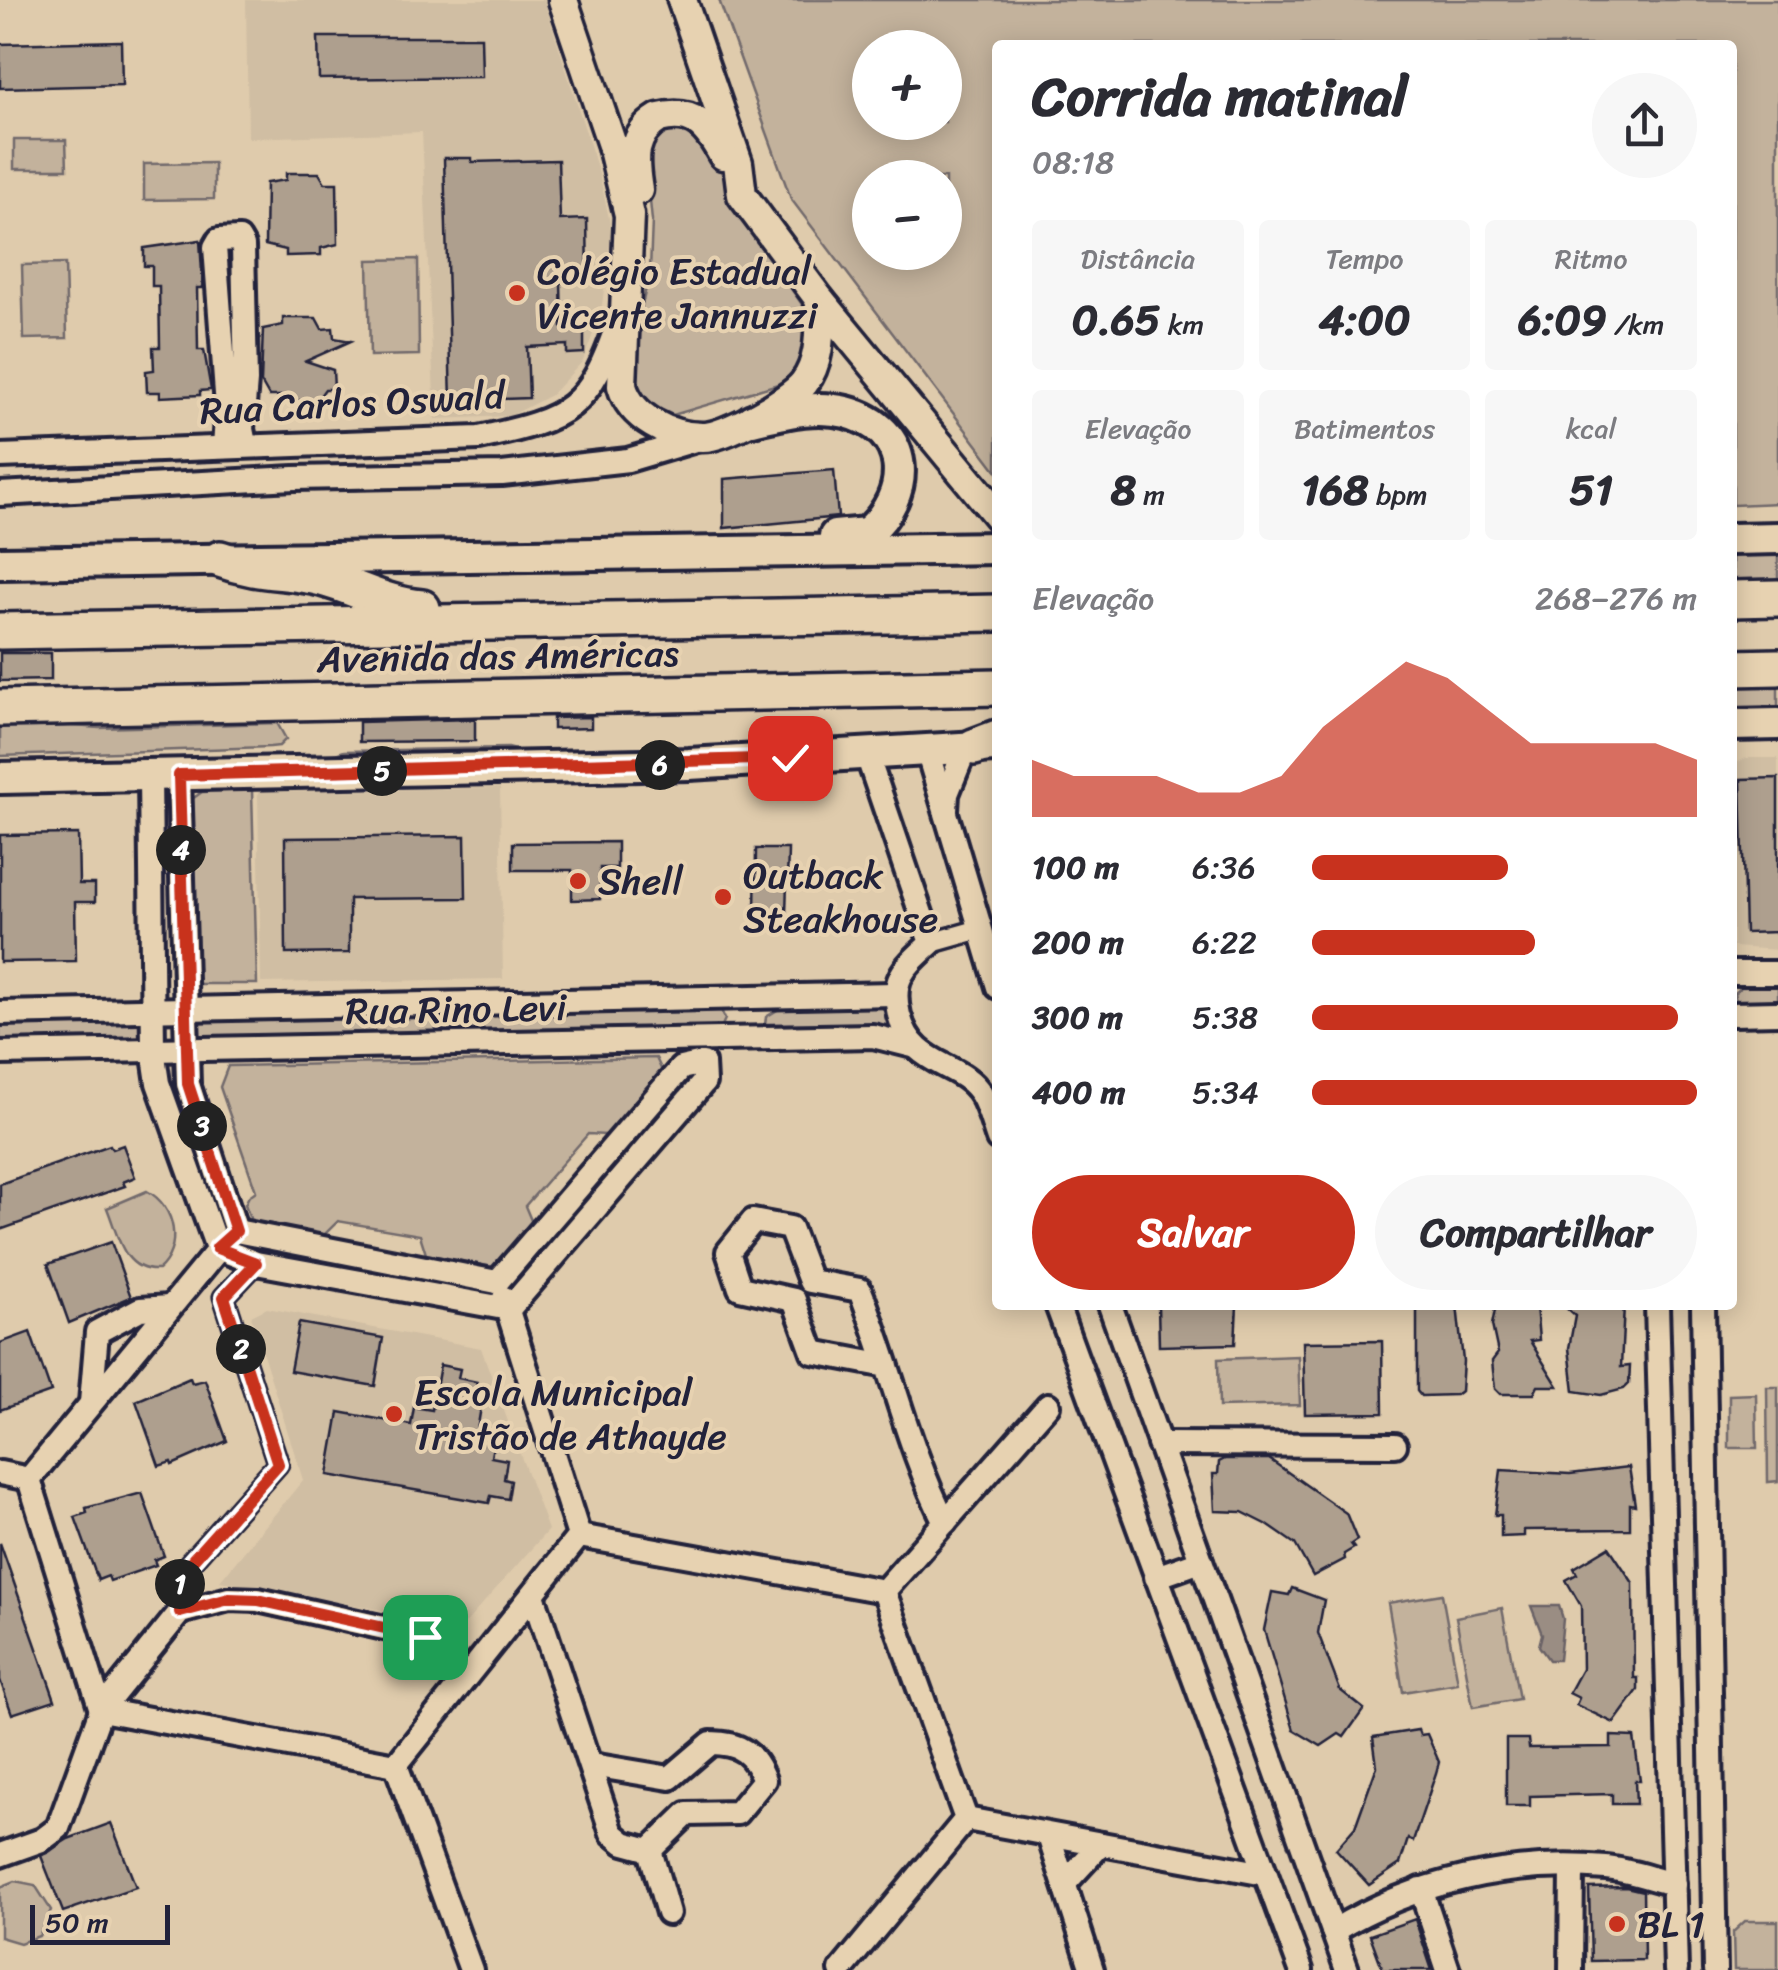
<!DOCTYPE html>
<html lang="pt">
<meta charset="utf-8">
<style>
:root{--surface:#fff;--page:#f7f7f7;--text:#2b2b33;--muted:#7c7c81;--accent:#c8321e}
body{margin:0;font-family:Sriracha,sans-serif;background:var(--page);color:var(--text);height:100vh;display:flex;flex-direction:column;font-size:38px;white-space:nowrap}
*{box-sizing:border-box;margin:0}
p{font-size:32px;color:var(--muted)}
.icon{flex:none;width:55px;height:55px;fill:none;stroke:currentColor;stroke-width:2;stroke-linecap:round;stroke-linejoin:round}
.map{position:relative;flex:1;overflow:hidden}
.side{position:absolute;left:992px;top:40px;width:745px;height:1270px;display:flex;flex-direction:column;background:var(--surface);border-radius:10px;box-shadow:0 5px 25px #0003}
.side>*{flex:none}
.buttons{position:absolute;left:852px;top:30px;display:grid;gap:20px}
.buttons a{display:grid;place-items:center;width:110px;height:110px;border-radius:50%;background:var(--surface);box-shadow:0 5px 25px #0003;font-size:50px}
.scale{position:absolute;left:30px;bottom:25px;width:140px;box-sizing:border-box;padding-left:10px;border:5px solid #22223b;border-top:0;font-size:28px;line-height:35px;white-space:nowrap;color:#22223b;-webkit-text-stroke:8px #e7d2b1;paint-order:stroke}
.pin{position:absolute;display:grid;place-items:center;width:85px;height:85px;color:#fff;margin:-42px;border-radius:20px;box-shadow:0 5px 15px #0006}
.km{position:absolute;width:50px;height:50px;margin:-25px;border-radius:50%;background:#222;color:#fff;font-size:28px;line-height:50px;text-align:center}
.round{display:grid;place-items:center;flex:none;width:105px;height:105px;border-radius:52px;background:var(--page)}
.head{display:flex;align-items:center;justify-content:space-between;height:170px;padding:0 40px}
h1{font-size:55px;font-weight:700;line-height:75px}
.figures{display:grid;grid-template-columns:repeat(3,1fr);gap:15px;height:170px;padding:10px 40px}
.figures div{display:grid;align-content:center;border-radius:10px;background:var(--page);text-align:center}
.figures b{font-size:42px;font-weight:700}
.figures small{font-size:28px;font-weight:400}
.figures p{font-size:28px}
.chart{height:280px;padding:20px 40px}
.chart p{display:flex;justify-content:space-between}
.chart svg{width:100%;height:180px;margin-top:10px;fill:var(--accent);opacity:.7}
.primary-button{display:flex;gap:20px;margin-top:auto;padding:20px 40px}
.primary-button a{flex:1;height:115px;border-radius:60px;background:var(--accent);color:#fff;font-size:40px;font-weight:700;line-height:115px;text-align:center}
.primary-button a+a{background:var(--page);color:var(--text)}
ul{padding:0 40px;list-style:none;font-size:32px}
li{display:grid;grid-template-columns:160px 120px 1fr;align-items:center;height:75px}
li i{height:25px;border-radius:12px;background:var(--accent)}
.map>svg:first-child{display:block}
.built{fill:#d0bea3}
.green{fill:#c3b29c;stroke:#726a6c;stroke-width:2.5;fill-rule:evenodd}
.water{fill:#9a8d83;stroke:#6a6266;stroke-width:2.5}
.building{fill:#ae9f8e;stroke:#22223b;stroke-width:2.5}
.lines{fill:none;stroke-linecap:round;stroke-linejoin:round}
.pedestrian-casing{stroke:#22223b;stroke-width:25}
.minor-casing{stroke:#22223b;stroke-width:30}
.tertiary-casing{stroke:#22223b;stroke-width:35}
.secondary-casing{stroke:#22223b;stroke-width:38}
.trunk-casing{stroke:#22223b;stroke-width:42}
.pedestrian{stroke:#e7d2b1;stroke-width:18}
.minor{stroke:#e7d2b1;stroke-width:22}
.tertiary{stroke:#e7d2b1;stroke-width:28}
.secondary{stroke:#e7d2b1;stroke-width:30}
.trunk{stroke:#e7d2b1;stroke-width:35}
.route-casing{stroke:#fff;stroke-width:20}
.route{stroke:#c8321e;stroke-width:12}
.poi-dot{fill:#c8321e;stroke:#e7d2b1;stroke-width:4}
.labels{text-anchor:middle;stroke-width:8;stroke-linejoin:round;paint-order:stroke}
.poi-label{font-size:38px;fill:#22223b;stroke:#e7d2b1;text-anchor:start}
.street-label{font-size:38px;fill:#22223b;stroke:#e7d2b1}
</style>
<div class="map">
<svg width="1778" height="1970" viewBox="0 0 1778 1970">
<rect width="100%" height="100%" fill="#dfcbac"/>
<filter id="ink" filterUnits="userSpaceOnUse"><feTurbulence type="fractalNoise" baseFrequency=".01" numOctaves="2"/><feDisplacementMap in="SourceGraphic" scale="20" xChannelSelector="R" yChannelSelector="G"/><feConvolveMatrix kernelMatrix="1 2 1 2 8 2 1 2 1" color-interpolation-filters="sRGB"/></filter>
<g filter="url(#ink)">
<!-- built -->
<g class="built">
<polygon points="246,0 544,0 600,177 612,232 601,312 583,361 551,395 510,416 435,419 422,132 248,138"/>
<polygon points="1746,758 1778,758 1778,950 1733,947 1732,765"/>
<polygon points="500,788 503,979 261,983 258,792"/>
<polygon points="267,1308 481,1348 548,1530 455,1635 437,1620 220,1581 303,1480 251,1316"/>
</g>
<!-- green -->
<g class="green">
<path d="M719,0H1778V503L1733,505L1732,45H998L997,471L791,199ZM870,48H945V122H870ZM870,178H945V252H870Z"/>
<polygon points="685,128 711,147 739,214 808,313 804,360 794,373 778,384 673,415 635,398 636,332 650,270 652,221 645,151 662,131"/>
<polygon points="14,140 66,140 67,169 14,169"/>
<polygon points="214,163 214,199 144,200 144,164"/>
<polygon points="418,259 419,355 370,356 368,260"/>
<polygon points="65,264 67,338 24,339 22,265"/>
<polygon points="1778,552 1778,588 1733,589 1732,553"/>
<polygon points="1778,676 1778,712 1733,713 1732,677"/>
<polygon points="0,720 99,728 277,723 286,739 279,746 270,747 0,756"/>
<polygon points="508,748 523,752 327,757 344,751"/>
<polygon points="252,790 257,984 192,984 188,802 202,792"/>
<polygon points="1778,986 1778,1002 1736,1000 1734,993 1741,987"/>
<polygon points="873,1003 887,1011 893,1029 878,1024 765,1024 766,1017 784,1006"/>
<polygon points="720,1008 725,1019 721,1028 196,1038 196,1018"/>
<polygon points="141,1020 141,1039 0,1041 0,1022"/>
<polygon points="656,1058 663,1073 606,1135 588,1134 525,1206 533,1225 493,1267 426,1254 420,1235 338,1221 323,1236 251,1221 245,1204 249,1196 256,1191 220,1087 228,1066"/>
<path d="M147,1191C176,1206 183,1249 158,1270C123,1272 118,1235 107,1208Z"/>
<polygon points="1298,1356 1300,1405 1219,1407 1218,1359"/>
<polygon points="1767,1387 1778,1387 1778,1481 1768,1482"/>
<polygon points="1756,1394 1757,1448 1729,1448 1729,1395"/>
<polygon points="1442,1594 1458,1683 1403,1692 1388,1603"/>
<polygon points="1502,1608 1519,1699 1473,1707 1456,1617"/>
<polygon points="15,1881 35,1885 51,1910 39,1936 20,1943 0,1937 0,1887"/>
<polygon points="1745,1921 1778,1921 1778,1970 1734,1970 1733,1932"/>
</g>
<!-- water -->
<polygon class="water" points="1531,1606 1559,1606 1563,1619 1559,1660 1549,1660 1539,1646 1542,1634"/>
<!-- building -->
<g class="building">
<polygon points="318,37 481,37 482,77 319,79"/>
<polygon points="121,41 122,85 0,88 0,44"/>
<polygon points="444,158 472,158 472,162 558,160 560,220 587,219 588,280 561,281 562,327 584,327 584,353 567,354 567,345 527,347 529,398 451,401"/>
<polygon points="286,173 319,173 325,183 337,183 338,244 321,248 321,255 286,256 286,250 265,245 266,183 286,180"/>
<polygon points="200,240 203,288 197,288 198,350 204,350 211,390 200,391 200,395 160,397 160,392 147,392 146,371 154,370 153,347 160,347 159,286 152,286 152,266 144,266 144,248"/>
<polygon points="283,318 316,318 322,329 333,328 334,338 351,341 306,361 333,370 334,389 325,389 317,400 282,401 283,396 269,396 261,382 263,329 283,325"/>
<polygon points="834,470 838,517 724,528 724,479"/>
<polygon points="0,653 51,653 51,680 0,681"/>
<polygon points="591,717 591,728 553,729 553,718"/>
<polygon points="475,719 475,741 359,742 359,722"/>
<polygon points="1778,778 1778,932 1745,933 1741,779"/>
<polygon points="78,834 79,884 95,884 95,902 75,902 76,961 0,962 0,835"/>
<polygon points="465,836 466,898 349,899 349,953 286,954 285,838"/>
<polygon points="617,842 617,868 600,868 600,899 572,900 572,870 513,870 513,843"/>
<polygon points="756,849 788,849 786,914 755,914"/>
<polygon points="110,1145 112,1149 123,1145 135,1177 123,1182 125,1186 0,1230 0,1184"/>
<polygon points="111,1242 131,1297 69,1323 48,1264"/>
<polygon points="1158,1305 1237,1305 1235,1344 1159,1346"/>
<polygon points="1417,1305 1457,1305 1463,1361 1461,1391 1456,1395 1421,1396 1417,1391"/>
<polygon points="1496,1305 1536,1305 1539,1340 1530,1341 1558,1386 1538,1386 1534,1394 1500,1394 1495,1389 1492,1361 1498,1353 1492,1325"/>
<polygon points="1563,1305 1624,1305 1621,1367 1630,1366 1629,1384 1624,1389 1601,1395 1574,1391 1569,1348 1575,1316"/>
<polygon points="299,1323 383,1338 375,1386 290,1371"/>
<polygon points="30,1332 51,1392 0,1410 0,1343"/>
<polygon points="1382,1341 1383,1413 1305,1414 1303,1342"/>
<polygon points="440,1365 460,1369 458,1378 477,1382 474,1400 482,1401 476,1437 494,1440 491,1457 507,1460 504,1479 511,1481 508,1499 491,1496 489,1503 328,1475 339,1412 411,1425 414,1407 432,1410"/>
<polygon points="190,1378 192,1383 205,1380 227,1441 172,1465 171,1462 159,1466 136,1401"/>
<polygon points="1225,1459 1269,1459 1279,1466 1346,1513 1357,1540 1351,1544 1354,1548 1344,1554 1345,1559 1313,1576 1295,1544 1266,1524 1242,1512 1215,1511 1213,1474 1218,1474 1219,1462"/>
<polygon points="1629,1467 1635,1505 1630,1504 1630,1529 1524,1530 1524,1536 1501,1537 1501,1515 1495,1515 1501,1470 1570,1474"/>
<polygon points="142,1493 164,1556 154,1560 156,1565 110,1581 108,1576 98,1580 75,1517 87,1513 86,1508"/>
<polygon points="0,1543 55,1700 12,1714 0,1680"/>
<polygon points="1609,1547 1633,1583 1634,1678 1638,1678 1638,1690 1614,1723 1576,1705 1579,1698 1569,1693 1582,1669 1581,1606 1566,1580 1577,1574 1574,1568"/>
<polygon points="1292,1588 1324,1600 1318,1633 1340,1690 1364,1709 1344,1737 1339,1734 1321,1746 1294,1730 1264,1630 1272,1592 1289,1595"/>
<polygon points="1418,1730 1420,1735 1427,1734 1439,1762 1436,1773 1413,1841 1408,1839 1400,1864 1369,1885 1336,1849 1355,1827 1377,1766 1373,1737"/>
<polygon points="1611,1736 1634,1737 1640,1781 1635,1781 1636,1804 1612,1804 1612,1794 1530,1796 1530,1806 1506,1806 1506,1739 1528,1739 1529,1748 1611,1747"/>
<polygon points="111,1823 136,1887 63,1912 41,1856 68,1839"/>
<polygon points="1626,1887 1643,1891 1644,1960 1591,1961 1589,1888"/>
<polygon points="1415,1919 1432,1970 1383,1970 1370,1935"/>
</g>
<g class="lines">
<defs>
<g id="pedestrian">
<polyline points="931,943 977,930"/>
<polyline points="180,1612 180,1574 278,1464 224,1297 256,1263"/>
</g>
<g id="minor">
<polyline points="224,445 227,407 215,247 219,240 239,239 243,246 246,381 242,429 245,444"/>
<path d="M0,456L479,438C570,419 589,409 619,320"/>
<polyline points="0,494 294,478 502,474 628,460 702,438"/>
<polyline points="927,750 998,987"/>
<path d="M867,755L931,943C905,967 890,978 899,1015C913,1069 960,1060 981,1094C989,1107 993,1125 998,1139"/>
<polyline points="150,775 153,1049 158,1083 217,1248 256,1263 509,1309 704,1082 703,1063 681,1068 497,1282"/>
<polyline points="179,775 188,1084 236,1231"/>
<polyline points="946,810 947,794 966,747"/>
<polyline points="1732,973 1778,973"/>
<polyline points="0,1013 894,994"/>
<polyline points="1732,1014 1778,1013"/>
<polyline points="0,1053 873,1036 913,1046"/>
<polyline points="236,1231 497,1282"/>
<polyline points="1057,1305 1301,1970"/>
<polyline points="1110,1305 1347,1970"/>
<polyline points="1657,1305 1676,1970"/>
<polyline points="1703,1305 1715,1970"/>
<path d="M887,1366L813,1352L794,1300L740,1288L728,1252L753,1221L790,1228L810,1281L860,1290C891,1367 908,1449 945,1522"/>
<polyline points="91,1403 97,1332 140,1309 169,1307"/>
<polyline points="1159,1444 1395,1445"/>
<polyline points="0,1473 29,1479 101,1710"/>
<polyline points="29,1479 226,1240"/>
<polyline points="579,1536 884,1591 966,1819 841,1970"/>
<polyline points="1156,1577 1201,1561"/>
<polyline points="884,1591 1048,1405"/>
<polyline points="533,1595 612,1833 624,1843 650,1850"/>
<polyline points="101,1710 396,1765"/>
<path d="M592,1765L670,1778L711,1743C740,1743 754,1753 764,1780L737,1813L687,1814L650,1850"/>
<polyline points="966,1819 1265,1874"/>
<polyline points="1049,1836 1092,1970"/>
<polyline points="650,1850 668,1913"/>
<polyline points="0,1855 42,1840 58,1828 101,1710 180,1612 229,1599 258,1600 425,1637"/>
<polyline points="1066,1882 1101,1844"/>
<polyline points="1421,1889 1448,1970"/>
<path d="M1333,1931C1415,1881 1511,1860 1606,1868C1629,1870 1652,1879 1674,1884"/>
<polyline points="471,1970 396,1765 579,1536 504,1298"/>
<polyline points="1571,1970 1572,1867"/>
</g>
<g id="tertiary">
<path d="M563,0L612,145L629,215L622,386C631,418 669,437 702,437C724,438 790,401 804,383C822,360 819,327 820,300"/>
<polyline points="682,0 738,163 742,195 820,300 998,516"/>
<path d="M638,190C633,160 631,135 659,118C694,109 708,127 723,155"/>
</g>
<g id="secondary">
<path d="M752,420C783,413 815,404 846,412C912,429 913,494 867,533L835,536"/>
<polyline points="1732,539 1778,538"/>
<polyline points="0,563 998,548"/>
<polyline points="1732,725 1778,724"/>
<polyline points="0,778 689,764 995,746"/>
</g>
<g id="trunk">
<path d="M220,559C261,574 285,569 322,578C356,587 386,605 422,608"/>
<polyline points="1732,599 1778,598"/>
<polyline points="0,631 998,613"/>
<polyline points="1732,668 1778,667"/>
<polyline points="0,708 998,687"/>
<polyline points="974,747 998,738"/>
</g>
</defs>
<!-- pedestrian casing -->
<use href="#pedestrian" class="pedestrian-casing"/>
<!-- minor casing -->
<use href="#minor" class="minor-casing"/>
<!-- tertiary casing -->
<use href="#tertiary" class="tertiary-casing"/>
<!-- secondary casing -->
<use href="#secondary" class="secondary-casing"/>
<!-- trunk casing -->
<use href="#trunk" class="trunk-casing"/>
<!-- pedestrian -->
<use href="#pedestrian" class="pedestrian"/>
<!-- minor -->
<use href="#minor" class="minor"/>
<!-- tertiary -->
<use href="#tertiary" class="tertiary"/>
<!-- secondary -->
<use href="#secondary" class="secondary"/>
<!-- trunk -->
<use href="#trunk" class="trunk"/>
</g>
</g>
<g class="lines" filter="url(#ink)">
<defs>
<polyline id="route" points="425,1637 258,1600 229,1599 180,1612 180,1574 278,1464 224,1297 256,1263 217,1248 236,1231 188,1084 179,775 790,758"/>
</defs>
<!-- route casing -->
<use href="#route" class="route-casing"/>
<!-- route -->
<use href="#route" class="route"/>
</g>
<!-- markers -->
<g class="poi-dot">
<circle cx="517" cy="293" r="10"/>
<circle cx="578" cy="881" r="10"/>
<circle cx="723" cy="897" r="10"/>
<circle cx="394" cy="1414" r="10"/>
<circle cx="1617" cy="1924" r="10"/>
</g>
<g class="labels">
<!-- poi labels -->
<g class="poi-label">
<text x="537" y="284">Colégio Estadual<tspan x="537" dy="44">Vicente Jannuzzi</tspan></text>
<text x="743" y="888">Outback<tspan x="743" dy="44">Steakhouse</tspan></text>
<text x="598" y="894">Shell</text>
<text x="414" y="1405">Escola Municipal<tspan x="414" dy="44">Tristão de Athayde</tspan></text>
<text x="1637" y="1937">BL 1</text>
</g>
<!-- street labels -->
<g class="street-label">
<text transform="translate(352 403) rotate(-3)" y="13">Rua Carlos Oswald</text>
<text transform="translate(498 656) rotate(-1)" y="13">Avenida das Américas</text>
<text transform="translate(456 1009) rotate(-1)" y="13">Rua Rino Levi</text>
</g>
</g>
</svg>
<div class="buttons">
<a>+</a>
<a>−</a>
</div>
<div class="scale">50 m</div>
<div class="pin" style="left:425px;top:1637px;background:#1e9e55"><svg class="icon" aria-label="arrive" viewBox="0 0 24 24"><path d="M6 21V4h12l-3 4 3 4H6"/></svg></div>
<div class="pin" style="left:790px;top:758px;background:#d93025"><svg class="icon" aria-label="check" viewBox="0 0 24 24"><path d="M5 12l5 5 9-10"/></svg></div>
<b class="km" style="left:180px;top:1584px">1</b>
<b class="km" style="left:241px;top:1349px">2</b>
<b class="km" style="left:202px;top:1126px">3</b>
<b class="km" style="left:181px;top:850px">4</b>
<b class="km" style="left:382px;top:771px">5</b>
<b class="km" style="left:660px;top:765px">6</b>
<section class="side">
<div class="head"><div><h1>Corrida matinal</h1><p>08:18</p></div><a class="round"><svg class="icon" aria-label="share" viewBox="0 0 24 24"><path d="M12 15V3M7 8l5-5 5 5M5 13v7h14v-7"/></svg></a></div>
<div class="figures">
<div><p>Distância</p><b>0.65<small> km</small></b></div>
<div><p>Tempo</p><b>4:00</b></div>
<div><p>Ritmo</p><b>6:09<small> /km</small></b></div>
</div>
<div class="figures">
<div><p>Elevação</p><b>8<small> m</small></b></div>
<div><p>Batimentos</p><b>168<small> bpm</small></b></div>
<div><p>kcal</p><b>51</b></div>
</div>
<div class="chart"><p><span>Elevação</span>268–276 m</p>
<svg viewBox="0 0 160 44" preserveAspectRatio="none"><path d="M0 44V30L10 34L20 34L30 34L40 38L50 38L60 34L70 22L80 14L90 6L100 10L110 18L120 26L130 26L140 26L150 26L160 30V44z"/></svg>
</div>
<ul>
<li><b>100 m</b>6:36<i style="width:51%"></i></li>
<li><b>200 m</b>6:22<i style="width:58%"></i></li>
<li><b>300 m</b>5:38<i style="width:95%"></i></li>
<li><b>400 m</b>5:34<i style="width:100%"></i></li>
</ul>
<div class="primary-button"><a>Salvar</a><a>Compartilhar</a></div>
</section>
</div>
